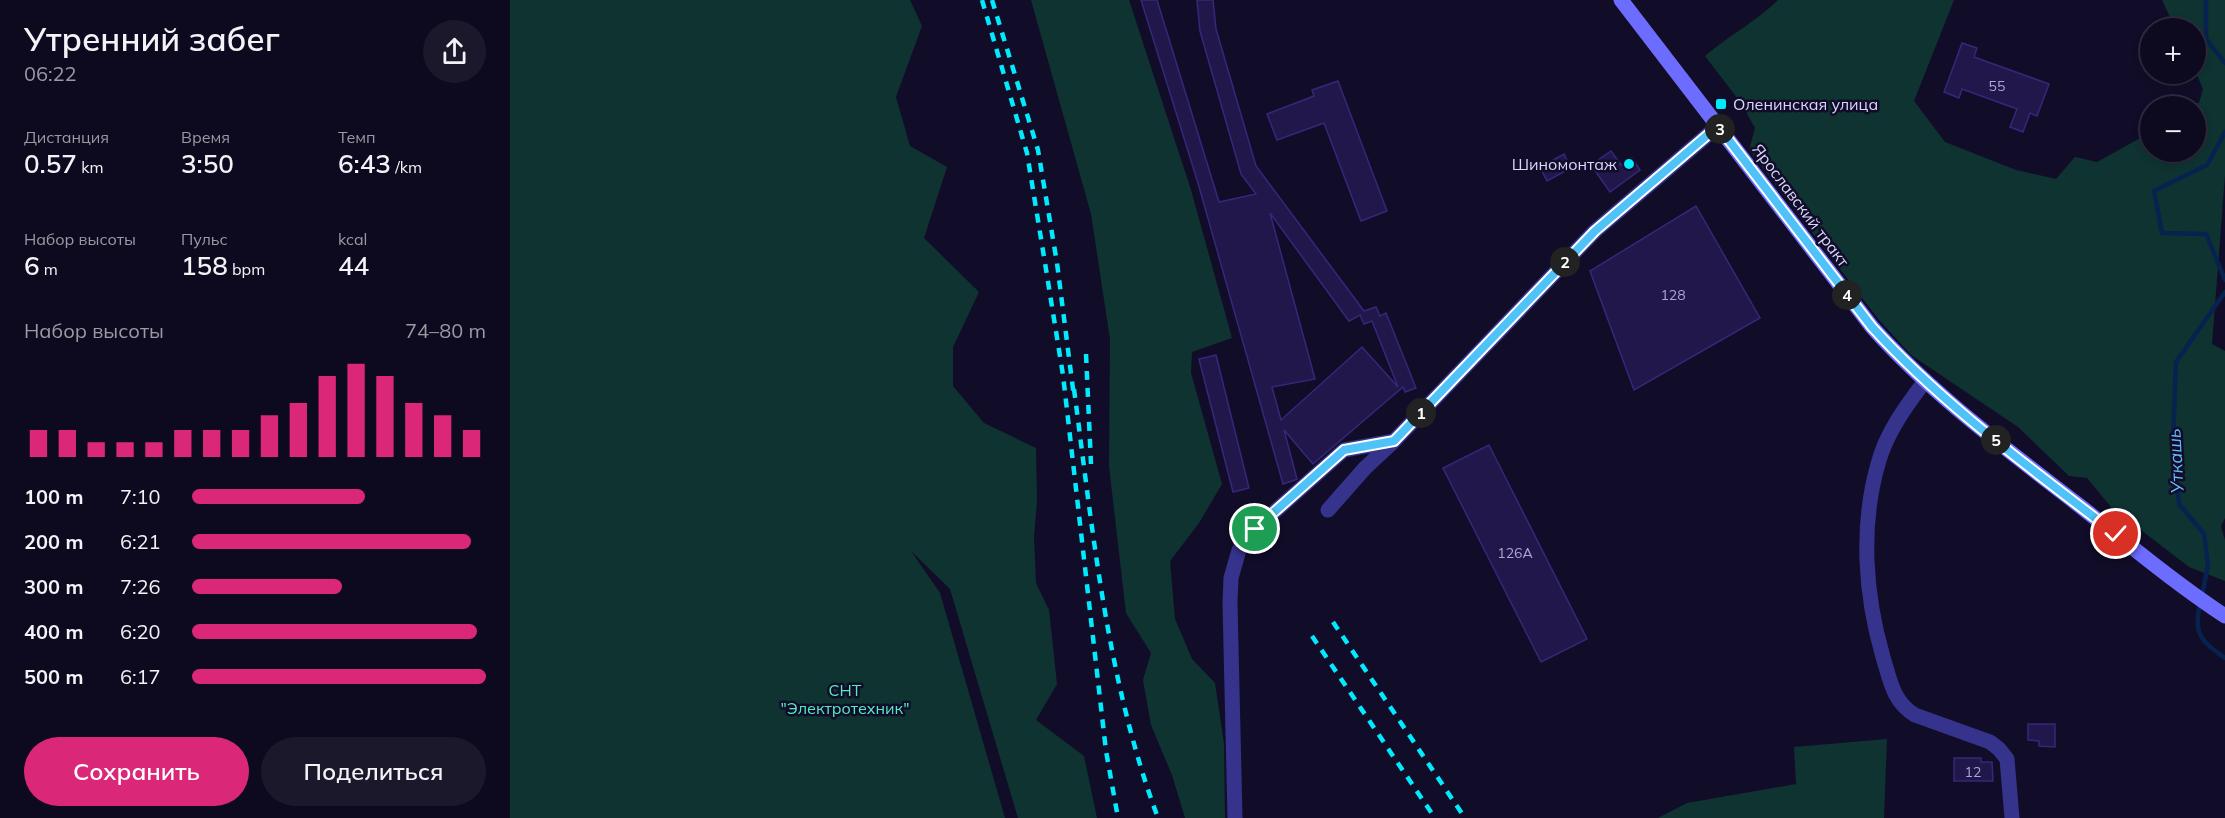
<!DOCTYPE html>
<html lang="ru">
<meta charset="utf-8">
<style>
:root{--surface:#0d0a1f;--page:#1b182c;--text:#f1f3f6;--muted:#9a9aa4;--line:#2d2b3d;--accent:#db2777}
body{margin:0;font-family:Mulish,sans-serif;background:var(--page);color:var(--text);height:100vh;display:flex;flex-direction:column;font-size:22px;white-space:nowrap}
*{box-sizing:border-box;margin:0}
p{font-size:20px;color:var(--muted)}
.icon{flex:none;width:33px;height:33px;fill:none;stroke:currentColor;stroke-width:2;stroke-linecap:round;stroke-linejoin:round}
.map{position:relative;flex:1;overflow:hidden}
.panel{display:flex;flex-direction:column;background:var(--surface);width:510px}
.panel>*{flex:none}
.fabs{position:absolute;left:1630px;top:18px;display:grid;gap:12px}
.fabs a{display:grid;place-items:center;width:66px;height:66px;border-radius:50%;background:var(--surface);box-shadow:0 3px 9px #0003,0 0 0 2px var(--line);font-size:30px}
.pin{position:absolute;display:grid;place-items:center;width:51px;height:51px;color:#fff;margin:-26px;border:3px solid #fff;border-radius:50%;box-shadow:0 2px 6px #0007}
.km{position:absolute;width:30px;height:30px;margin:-15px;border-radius:50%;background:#222;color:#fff;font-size:16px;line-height:30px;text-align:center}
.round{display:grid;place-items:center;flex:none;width:63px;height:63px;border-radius:32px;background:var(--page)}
.overview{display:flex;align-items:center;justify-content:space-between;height:102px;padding:0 24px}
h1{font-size:33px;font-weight:600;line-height:45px}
.figures{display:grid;grid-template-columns:repeat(3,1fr);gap:9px;height:102px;padding:6px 24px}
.figures div{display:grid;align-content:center}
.figures b{font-size:26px;font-weight:600}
.figures small{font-size:16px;font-weight:400}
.figures p{font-size:16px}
.chart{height:168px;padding:12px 24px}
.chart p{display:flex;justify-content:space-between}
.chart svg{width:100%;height:108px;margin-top:6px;stroke:var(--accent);stroke-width:6}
.primary-button{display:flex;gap:12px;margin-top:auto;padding:12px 24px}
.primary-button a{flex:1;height:69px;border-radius:36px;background:var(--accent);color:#fff;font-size:24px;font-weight:600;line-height:69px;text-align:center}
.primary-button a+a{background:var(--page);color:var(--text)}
ul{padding:0 24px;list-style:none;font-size:20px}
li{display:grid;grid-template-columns:96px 72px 1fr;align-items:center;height:45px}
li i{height:15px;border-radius:8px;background:var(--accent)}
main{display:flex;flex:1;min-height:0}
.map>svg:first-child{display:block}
.green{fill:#0f3331}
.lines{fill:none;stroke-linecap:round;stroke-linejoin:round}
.stream{stroke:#07224e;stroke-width:4.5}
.building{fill:#21174b;stroke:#36277a;stroke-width:1.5;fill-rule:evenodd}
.street{stroke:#35338c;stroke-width:15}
.secondary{stroke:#6c6cff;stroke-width:15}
.rail{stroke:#01ebff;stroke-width:4.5;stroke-dasharray:9 8;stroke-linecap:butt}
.route-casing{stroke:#fff;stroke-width:12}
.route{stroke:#4fc3f7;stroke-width:8}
.poi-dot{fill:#01ebff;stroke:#110d29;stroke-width:2}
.labels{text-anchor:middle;stroke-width:5;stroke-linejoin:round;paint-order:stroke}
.number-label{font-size:14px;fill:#aba6d2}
.poi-label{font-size:16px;fill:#d9d5ff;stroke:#110d29;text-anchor:start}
.street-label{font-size:16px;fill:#d9d5ff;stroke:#110d29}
.park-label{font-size:16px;fill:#54ecc2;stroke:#110d29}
.water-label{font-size:18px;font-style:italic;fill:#63baff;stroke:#110d29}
</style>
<main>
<section class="panel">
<div class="overview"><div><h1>Утренний забег</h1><p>06:22</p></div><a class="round"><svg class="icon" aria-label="share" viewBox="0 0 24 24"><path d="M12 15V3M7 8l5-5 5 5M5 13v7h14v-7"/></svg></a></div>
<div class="figures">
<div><p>Дистанция</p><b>0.57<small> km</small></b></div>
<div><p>Время</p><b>3:50</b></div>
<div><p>Темп</p><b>6:43<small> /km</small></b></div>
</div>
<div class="figures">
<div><p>Набор высоты</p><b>6<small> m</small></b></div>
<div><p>Пульс</p><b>158<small> bpm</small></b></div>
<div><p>kcal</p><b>44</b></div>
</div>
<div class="chart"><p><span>Набор высоты</span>74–80 m</p>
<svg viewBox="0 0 160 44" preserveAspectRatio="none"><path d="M5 44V33M15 44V33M25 44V38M35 44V38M45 44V38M55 44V33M65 44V33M75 44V33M85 44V27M95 44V22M105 44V11M115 44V6M125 44V11M135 44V22M145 44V27M155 44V33"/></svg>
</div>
<ul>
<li><b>100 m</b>7:10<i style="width:59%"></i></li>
<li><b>200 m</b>6:21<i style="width:95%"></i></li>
<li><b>300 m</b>7:26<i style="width:51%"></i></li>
<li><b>400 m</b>6:20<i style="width:97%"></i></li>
<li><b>500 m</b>6:17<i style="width:100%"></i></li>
</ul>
<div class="primary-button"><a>Сохранить</a><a>Поделиться</a></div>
</section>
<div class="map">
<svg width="1715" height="818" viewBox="0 0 1715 818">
<rect width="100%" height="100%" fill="#110d29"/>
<!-- green -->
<g class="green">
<polygon points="0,0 400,0 412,26 386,97 400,146 437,167 414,238 469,292 443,347 443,386 474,423 526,448 527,501 524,537 526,583 539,610 547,684 526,720 574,756 587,818 508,818 440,589 401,551 430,593 495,818 0,818"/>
<polygon points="521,0 619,0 681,190 722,338 682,352 681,373 712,484 689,523 660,561 665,619 682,659 705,683 714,744 715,818 675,818 662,775 641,725 633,680 641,653 616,613 599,466 600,339 581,214"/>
<path d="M1268,0H1444L1404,101L1435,142L1506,170L1546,179L1565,157L1587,162L1641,132V152H1686V106H1671L1675,103H1689L1693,89L1686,73V28H1665L1652,0H1715V175L1702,344L1715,351V518L1711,526L1715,540V581L1679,567L1601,507L1577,478L1559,476L1508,427L1401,355L1369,320L1239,150L1245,128L1231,103L1195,56C1219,35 1246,22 1268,0Z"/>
<polygon points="1377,739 1374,818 1148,818 1177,803 1286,784 1284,747"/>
</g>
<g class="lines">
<!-- stream -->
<g class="stream">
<polyline points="1696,0 1696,39 1715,63"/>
<polyline points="1715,132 1697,165 1644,191 1652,233 1696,234 1715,280"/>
<polyline points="1692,596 1698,565 1694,534 1669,504 1663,439 1666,362 1715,292"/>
<path d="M1690,604C1683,634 1691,641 1715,658"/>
</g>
</g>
<!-- building -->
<g class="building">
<path d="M631,0H647L709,202L746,194L731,174L690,31L687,0H703L706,29L746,166L854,311L866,307L870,316L876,313L906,388L895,392L893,387L803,464L774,430L787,479L785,480L773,484L688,183ZM760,213L839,321L850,315L854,324L862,321L888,387L852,347L771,420L762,387L805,379Z"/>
<polygon points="1452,43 1467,48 1464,57 1539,84 1527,116 1520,113 1513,132 1500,127 1507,109 1452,89 1449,98 1434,92"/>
<polygon points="828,81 877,211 851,221 814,123 767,140 757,114 804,96 802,90"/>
<polygon points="1101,151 1111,165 1122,158 1130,170 1100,192 1081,165"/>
<polygon points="1054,154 1061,168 1037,181 1030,167"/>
<polygon points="1186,206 1250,318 1124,390 1080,271"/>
<polygon points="706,355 739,488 723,492 689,359"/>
<polygon points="979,445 1077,639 1031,662 933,468"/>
<polygon points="1518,724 1545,724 1545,747 1529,746 1529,741 1518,740"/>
<polygon points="1444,758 1471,758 1471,762 1482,762 1483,781 1444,781"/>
</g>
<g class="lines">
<!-- street -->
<g class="street">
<path d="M1415,381C1396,406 1376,433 1368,464C1350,527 1355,595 1373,657C1380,680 1383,702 1405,715L1480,742L1489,749L1497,759L1502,818"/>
<polyline points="818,510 855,468 884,441"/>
<polyline points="725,818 720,603 721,578 729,550 745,529 834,450 884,441 1085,231 1208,126"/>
</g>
<!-- secondary -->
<path class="secondary" d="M1111,0L1362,327C1422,394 1495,448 1566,503C1615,541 1663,582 1715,616"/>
<!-- rail -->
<g class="rail">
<polyline points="472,0 517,153 535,263 553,375 596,751 608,818"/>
<polyline points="482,0 528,150 547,263 564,397"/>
<polyline points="576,354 581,464"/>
<path d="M564,389C583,533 597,681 648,818"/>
<polyline points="823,622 955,818"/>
<polyline points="802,636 925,818"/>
</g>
</g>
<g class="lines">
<defs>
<path id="route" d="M745,529L834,450L884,441L1085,231L1208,126L1362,327C1434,406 1522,469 1606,534"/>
</defs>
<!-- route casing -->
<use href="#route" class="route-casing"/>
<!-- route -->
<use href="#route" class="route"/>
</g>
<!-- markers -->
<g class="poi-dot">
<rect x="1205" y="98" width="12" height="12" rx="3"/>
<circle cx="1119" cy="164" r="6"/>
</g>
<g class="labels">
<!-- number labels -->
<g class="number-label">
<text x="1487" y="91">55</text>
<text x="1163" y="300">128</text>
<text x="1005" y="558">126А</text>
<text x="1463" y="777">12</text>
</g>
<!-- poi labels -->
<g class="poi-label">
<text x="1223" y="110">Оленинская улица</text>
<text x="1107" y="170" text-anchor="end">Шиномонтаж</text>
</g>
<!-- street labels -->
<g class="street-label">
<text transform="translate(1291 205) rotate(53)" y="6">Ярославский тракт</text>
</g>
<!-- park labels -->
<g class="park-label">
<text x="335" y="696">СНТ<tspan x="335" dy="18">"Электротехник"</tspan></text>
</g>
<!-- water labels -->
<g class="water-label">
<text transform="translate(1666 461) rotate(-93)" y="6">Уткашь</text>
</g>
</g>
</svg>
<div class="fabs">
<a>+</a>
<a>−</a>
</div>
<div class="pin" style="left:745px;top:529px;background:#1e9e55"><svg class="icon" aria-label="arrive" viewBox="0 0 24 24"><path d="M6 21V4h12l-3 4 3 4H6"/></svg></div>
<div class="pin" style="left:1606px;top:534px;background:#d93025"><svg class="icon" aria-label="check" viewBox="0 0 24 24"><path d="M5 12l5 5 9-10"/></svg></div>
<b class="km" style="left:911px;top:413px">1</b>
<b class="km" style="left:1055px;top:262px">2</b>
<b class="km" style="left:1210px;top:129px">3</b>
<b class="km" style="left:1337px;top:295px">4</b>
<b class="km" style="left:1486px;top:440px">5</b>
</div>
</main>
